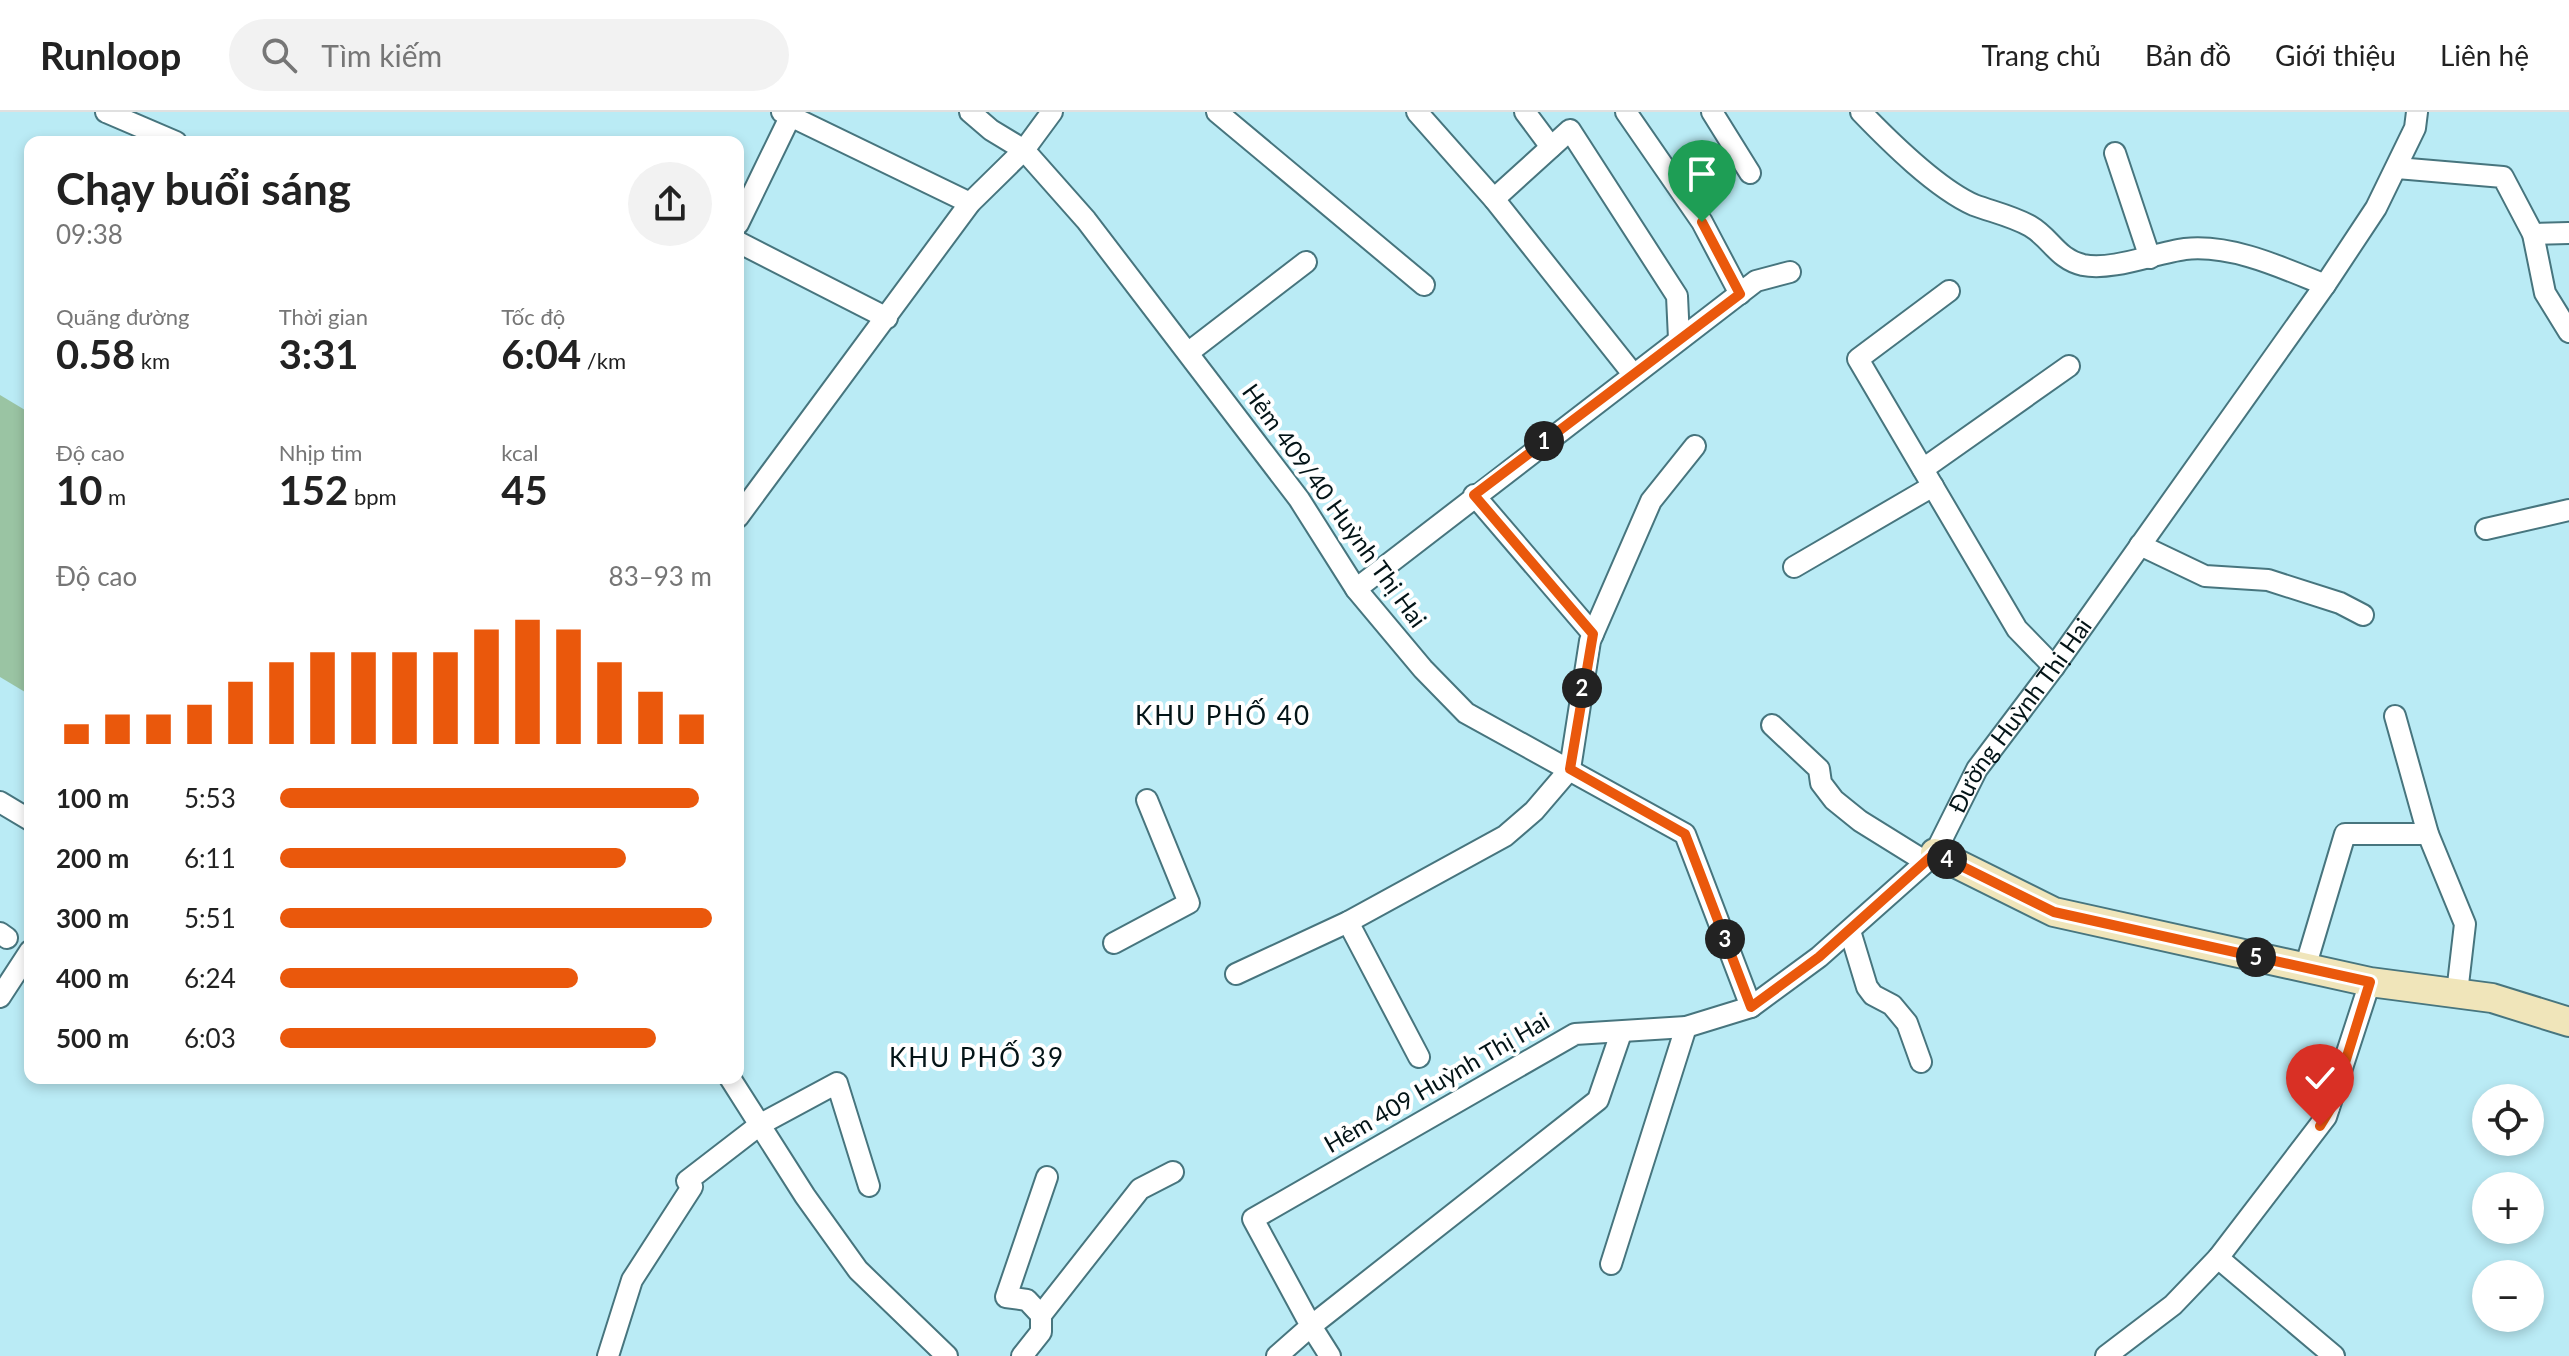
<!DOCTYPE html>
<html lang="vi">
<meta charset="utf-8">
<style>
:root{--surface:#fff;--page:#f2f2f2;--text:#222;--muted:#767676;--line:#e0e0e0;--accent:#ea580c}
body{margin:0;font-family:Lato,sans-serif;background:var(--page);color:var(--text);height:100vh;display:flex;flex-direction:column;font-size:30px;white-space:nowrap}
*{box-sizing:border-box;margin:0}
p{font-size:26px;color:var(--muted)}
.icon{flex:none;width:44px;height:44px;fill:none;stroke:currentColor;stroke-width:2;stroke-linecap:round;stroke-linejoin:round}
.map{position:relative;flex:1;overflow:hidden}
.details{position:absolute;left:24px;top:24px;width:720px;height:948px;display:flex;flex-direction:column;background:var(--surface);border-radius:16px;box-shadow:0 4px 12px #0003}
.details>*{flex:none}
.fabs{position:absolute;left:2472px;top:972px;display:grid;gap:16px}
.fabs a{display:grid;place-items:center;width:72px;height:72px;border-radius:50%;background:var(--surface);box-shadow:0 4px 12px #0003;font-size:40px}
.pin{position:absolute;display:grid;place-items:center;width:68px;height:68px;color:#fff;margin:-82px -34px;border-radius:50% 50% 50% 0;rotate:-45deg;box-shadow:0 0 8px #0007}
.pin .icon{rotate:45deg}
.km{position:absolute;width:40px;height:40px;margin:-20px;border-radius:50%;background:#222;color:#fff;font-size:22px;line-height:40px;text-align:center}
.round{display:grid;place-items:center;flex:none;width:84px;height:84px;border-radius:42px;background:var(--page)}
.head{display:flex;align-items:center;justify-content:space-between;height:136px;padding:0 32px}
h1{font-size:44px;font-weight:700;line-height:60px}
.metrics{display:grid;grid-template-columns:repeat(3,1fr);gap:12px;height:136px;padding:8px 32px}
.metrics div{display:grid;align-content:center}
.metrics b{font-size:40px;font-weight:700}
.metrics small{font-size:22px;font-weight:400}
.metrics p{font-size:22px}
.chart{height:224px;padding:16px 32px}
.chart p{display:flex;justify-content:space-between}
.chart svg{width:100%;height:144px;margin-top:8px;stroke:var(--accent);stroke-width:6}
ul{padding:0 32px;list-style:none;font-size:26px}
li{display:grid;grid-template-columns:128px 96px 1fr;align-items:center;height:60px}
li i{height:20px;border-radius:10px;background:var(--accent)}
header{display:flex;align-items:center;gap:48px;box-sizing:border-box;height:112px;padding:0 40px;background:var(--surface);border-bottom:2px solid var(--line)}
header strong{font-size:38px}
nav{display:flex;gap:44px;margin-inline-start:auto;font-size:28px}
.search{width:560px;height:72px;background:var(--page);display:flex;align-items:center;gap:20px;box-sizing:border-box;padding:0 28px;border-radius:44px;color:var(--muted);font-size:30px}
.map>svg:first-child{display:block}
.green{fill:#9ac4a3}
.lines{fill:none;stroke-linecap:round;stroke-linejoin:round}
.street-casing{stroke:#47757e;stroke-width:24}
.secondary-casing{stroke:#47757e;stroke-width:32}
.street{stroke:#fff;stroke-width:20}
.secondary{stroke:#f0e5ba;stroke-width:28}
.route-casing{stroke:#fff;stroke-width:16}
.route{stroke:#ea580c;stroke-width:10}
.labels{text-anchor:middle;stroke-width:8;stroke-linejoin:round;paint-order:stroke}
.street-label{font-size:24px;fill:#031417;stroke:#fff}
.neighbourhood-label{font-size:26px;letter-spacing:2px;fill:#031417;stroke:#fff}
</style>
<header>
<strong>Runloop</strong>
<div class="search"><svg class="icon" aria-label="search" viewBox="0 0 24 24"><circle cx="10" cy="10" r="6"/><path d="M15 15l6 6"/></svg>Tìm kiếm</div>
<nav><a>Trang chủ</a><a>Bản đồ</a><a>Giới thiệu</a><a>Liên hệ</a></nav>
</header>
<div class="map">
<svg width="2569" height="1244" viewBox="0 0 2569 1244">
<rect width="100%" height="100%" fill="#baebf5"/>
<!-- green -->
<polygon class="green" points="0,283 30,301 30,583 0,565"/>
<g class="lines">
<defs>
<g id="street">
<polyline points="106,0 176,30"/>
<polyline points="782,0 970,91"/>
<polyline points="970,0 991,18 1024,38 1086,108 1299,387 1356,477 1423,557 1466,601 1685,722 1751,895"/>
<polyline points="1217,0 1424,173"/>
<polyline points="1417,0 1494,87 1633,262"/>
<polyline points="1525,0 1551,35"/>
<polyline points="1626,0 1702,110 1740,182"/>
<polyline points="1712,0 1750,61"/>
<path d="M1861,0C1890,30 1936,76 1974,93C1993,100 2012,104 2030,114C2051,126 2057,147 2083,153C2113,159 2155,141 2185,137C2232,132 2283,156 2325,173"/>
<polyline points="2115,41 2150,146"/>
<polyline points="2397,56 2503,65 2533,122 2545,181 2569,220"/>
<polyline points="1494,87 1570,18 1677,184 1679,227"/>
<polyline points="738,112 790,5"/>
<polyline points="2533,122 2569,121"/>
<polyline points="738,130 887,206"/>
<polyline points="1949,179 1858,247 2017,517 2054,555"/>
<polyline points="1189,240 1306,150"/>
<polyline points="1923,357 2069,254"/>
<polyline points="1474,383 1593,522"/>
<polyline points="738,405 970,91 1024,38 1052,0"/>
<polyline points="2486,417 2569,398"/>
<polyline points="2140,433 2205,464 2268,468 2340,491 2363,503"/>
<polyline points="1794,455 1933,374"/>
<polyline points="1356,477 1756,169 1790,160"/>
<polyline points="2395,604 2428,722 2465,812 2457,881"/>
<polyline points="1772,613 1819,657 1821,671 1834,688 1860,709 1926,750"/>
<polyline points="0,690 30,708"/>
<polyline points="1348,810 1419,945"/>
<polyline points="1850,819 1867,875 1873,883 1892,893 1907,911 1921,950"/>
<polyline points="0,821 7,826"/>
<polyline points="1114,831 1189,791 1147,688"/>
<polyline points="2305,856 2345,722 2428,722"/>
<polyline points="1236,862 1348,810 1505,724 1534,699 1570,657 1590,529 1651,389 1695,334"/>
<polyline points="0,885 30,839"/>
<polyline points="730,966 805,1084 858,1158 947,1244"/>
<polyline points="2218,1146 2334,1244"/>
<polyline points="1611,1152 1686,915"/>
<polyline points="1041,1203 1140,1077 1173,1060"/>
<polyline points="608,1244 632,1168 692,1075 687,1069 761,1012 837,971 869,1074"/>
<polyline points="1022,1244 1041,1220 1041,1203 1027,1188 1006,1185 1047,1065"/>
<path id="s1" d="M1277,1244L1311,1214L1253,1107L1575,922L1686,915L1751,895L1819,845L1926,750L1935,741L1977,657L2054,555L2325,173L2376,96L2415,16L2417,0"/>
<polyline points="1330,1244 1311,1214 1598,988 1621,921"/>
<polyline points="2106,1244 2173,1193 2218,1146 2326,1005 2370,870"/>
</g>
<polyline id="secondary" points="1935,741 2054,800 2370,870 2492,886 2569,910"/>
</defs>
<!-- street casing -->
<use href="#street" class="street-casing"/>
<!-- secondary casing -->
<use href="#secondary" class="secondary-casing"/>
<!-- street -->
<use href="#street" class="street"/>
<!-- secondary -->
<use href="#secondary" class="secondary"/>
</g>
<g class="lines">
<defs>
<polyline id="route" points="1702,110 1740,182 1474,383 1593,522 1570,657 1685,722 1751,895 1819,845 1935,741 2054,800 2370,870 2331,996 2320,1014"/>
</defs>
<!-- route casing -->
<use href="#route" class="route-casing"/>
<!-- route -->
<use href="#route" class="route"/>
</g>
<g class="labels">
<!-- street labels -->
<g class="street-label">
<text transform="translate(1334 394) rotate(54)" y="8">Hẻm 409/40 Huỳnh Thị Hai</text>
<text dy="8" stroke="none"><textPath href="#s1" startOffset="1120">Đường Huỳnh Thị Hai</textPath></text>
<text transform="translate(1437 971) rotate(-30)" y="8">Hẻm 409 Huỳnh Thị Hai</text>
</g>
<!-- neighbourhood labels -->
<g class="neighbourhood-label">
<text x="1223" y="613">KHU PHỐ 40</text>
<text x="977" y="955">KHU PHỐ 39</text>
</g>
</g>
</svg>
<div class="fabs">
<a><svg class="icon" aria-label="locate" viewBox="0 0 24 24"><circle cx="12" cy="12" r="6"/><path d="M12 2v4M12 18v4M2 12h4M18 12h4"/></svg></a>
<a>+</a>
<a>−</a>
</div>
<div class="pin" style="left:1702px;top:110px;background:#1e9e55"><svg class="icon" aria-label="arrive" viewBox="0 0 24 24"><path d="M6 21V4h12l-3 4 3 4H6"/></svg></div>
<div class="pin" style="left:2320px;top:1014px;background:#d93025"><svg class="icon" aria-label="check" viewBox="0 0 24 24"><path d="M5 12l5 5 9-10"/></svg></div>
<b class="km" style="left:1544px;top:329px">1</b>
<b class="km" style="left:1582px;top:576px">2</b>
<b class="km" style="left:1725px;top:827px">3</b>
<b class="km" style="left:1947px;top:747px">4</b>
<b class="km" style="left:2256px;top:845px">5</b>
<section class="details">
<div class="head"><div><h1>Chạy buổi sáng</h1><p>09:38</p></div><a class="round"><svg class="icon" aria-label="share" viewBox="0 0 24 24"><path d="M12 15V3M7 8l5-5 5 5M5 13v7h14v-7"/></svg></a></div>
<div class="metrics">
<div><p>Quãng đường</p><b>0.58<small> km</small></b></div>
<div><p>Thời gian</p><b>3:31</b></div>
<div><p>Tốc độ</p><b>6:04<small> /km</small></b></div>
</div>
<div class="metrics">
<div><p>Độ cao</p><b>10<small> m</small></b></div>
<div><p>Nhịp tim</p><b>152<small> bpm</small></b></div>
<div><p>kcal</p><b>45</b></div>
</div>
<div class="chart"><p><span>Độ cao</span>83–93 m</p>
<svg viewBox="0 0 160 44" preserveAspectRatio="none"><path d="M5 44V38M15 44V35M25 44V35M35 44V32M45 44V25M55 44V19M65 44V16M75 44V16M85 44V16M95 44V16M105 44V9M115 44V6M125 44V9M135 44V19M145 44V28M155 44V35"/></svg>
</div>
<ul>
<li><b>100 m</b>5:53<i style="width:97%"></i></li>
<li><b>200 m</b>6:11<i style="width:80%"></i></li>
<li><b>300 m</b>5:51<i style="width:100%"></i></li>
<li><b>400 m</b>6:24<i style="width:69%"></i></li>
<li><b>500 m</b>6:03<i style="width:87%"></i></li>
</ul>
</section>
</div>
